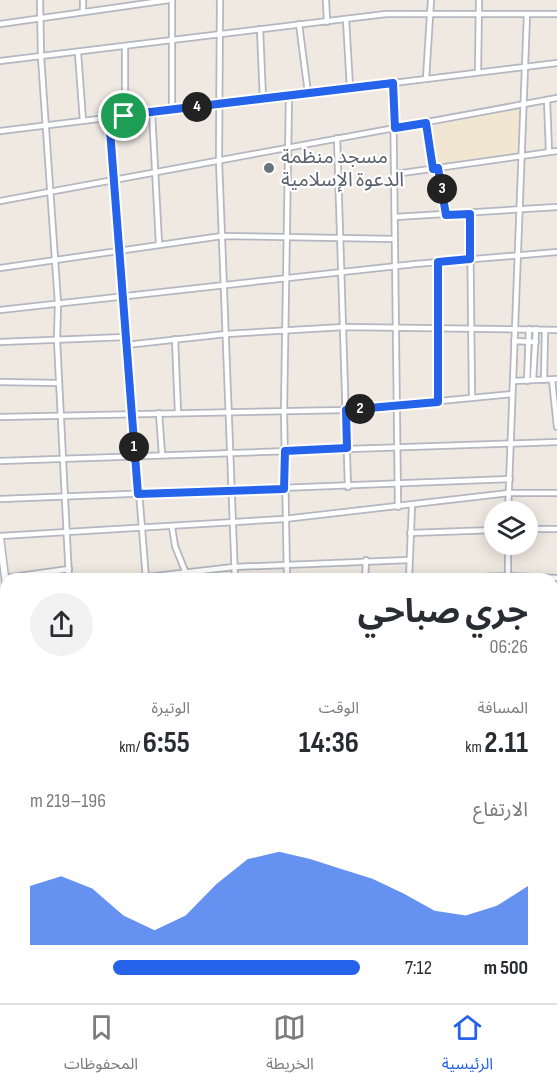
<!DOCTYPE html>
<html lang="ar">
<meta charset="utf-8">
<style>
:root{--surface:#fff;--page:#f2f2f3;--text:#2b2b33;--muted:#7c7c81;--line:#e1e1e2;--accent:#2563eb}
body{margin:0;font-family:"Sofia Sans Condensed","Noto Sans Arabic",sans-serif;background:var(--page);color:var(--text);direction:rtl;height:100vh;display:flex;flex-direction:column;font-size:22px;white-space:nowrap}
*{box-sizing:border-box;margin:0}
p{font-size:20px;color:var(--muted)}
.icon{flex:none;width:33px;height:33px;fill:none;stroke:currentColor;stroke-width:2;stroke-linecap:round;stroke-linejoin:round}
.map{position:relative;flex:1;overflow:hidden;direction:ltr}
.details{position:absolute;left:0px;top:573px;width:558px;height:430px;display:flex;flex-direction:column;background:var(--surface);border-radius:18px 18px 0 0;box-shadow:0 3px 15px #0003;direction:rtl}
.details>*{flex:none}
.controls{position:absolute;left:484px;top:501px;display:grid;gap:12px}
.controls a{display:grid;place-items:center;width:54px;height:54px;border-radius:50%;background:var(--surface);box-shadow:0 3px 15px #0003;font-size:30px}
.pin{position:absolute;display:grid;place-items:center;width:51px;height:51px;color:#fff;margin:-26px;border:3px solid #fff;border-radius:50%;box-shadow:0 2px 6px #0007}
.km{position:absolute;width:30px;height:30px;margin:-15px;border-radius:50%;background:#222;color:#fff;font-size:16px;line-height:30px;text-align:center}
.round{display:grid;place-items:center;flex:none;width:63px;height:63px;border-radius:32px;background:var(--page)}
.headline{display:flex;align-items:center;justify-content:space-between;height:102px;padding:0 30px}
h1{font-size:33px;font-weight:700;line-height:45px}
.metrics{display:grid;grid-template-columns:repeat(3,1fr);gap:9px;height:102px;padding:6px 30px}
.metrics div{display:grid;align-content:center}
.metrics b{font-size:30px;font-weight:700}
.metrics small{font-size:16px;font-weight:400}
.metrics p{font-size:16px}
.chart{height:168px;padding:12px 30px}
.chart p{display:flex;justify-content:space-between}
.chart svg{width:100%;height:108px;margin-top:6px;fill:var(--accent);opacity:.7}
ul{padding:0 30px;list-style:none;font-size:20px}
li{display:grid;grid-template-columns:96px 72px 1fr;align-items:center;height:45px}
li i{height:15px;border-radius:8px;background:var(--accent)}
.dock{display:flex;justify-content:space-around;align-items:center;height:84px;border-top:2px solid var(--line);background:var(--surface);font-size:16px;color:var(--muted)}
.dock a{display:grid;justify-items:center;gap:3px}
.dock .current{color:var(--accent)}
.map>svg:first-child{display:block}
.education{fill:#f0e6d1}
.lines{fill:none;stroke-linecap:round;stroke-linejoin:round}
.street-casing{stroke:#b4b7c1;stroke-width:8}
.secondary-casing{stroke:#b4b7c1;stroke-width:9}
.street{stroke:#fff;stroke-width:4.5}
.secondary{stroke:#fff;stroke-width:6}
.route-casing{stroke:#fff;stroke-width:12}
.route{stroke:#2563eb;stroke-width:8}
.worship-dot{fill:#6b7280;stroke:#fff;stroke-width:2}
.labels{text-anchor:middle;stroke-width:4.5;stroke-linejoin:round;paint-order:stroke}
.worship-label{font-size:20px;fill:#5b616d;stroke:#fff;text-anchor:start}
</style>
<div class="map">
<svg width="557" height="1003" viewBox="0 0 557 1003">
<rect width="100%" height="100%" fill="#efe9e1"/>
<!-- education -->
<polygon class="education" points="521,108 519,155 436,166 433,126"/>
<g class="lines">
<defs>
<g id="street">
<polyline points="40,0 41,57 58,303 57,340 69,579"/>
<polyline points="83,0 83,11"/>
<polyline points="220,0 219,160 235,579"/>
<polyline points="326,0 327,22"/>
<polyline points="346,19 350,88"/>
<polyline points="0,24 169,0"/>
<polyline points="299,24 308,93"/>
<polyline points="260,29 263,99"/>
<polyline points="78,53 83,121"/>
<polyline points="0,61 386,14 557,14"/>
<polyline points="478,72 479,0"/>
<polyline points="426,79 431,0"/>
<polyline points="393,83 398,507"/>
<polyline points="547,100 549,152"/>
<polyline points="172,110 172,0"/>
<polyline points="152,112 159,244"/>
<polyline points="125,115 125,47"/>
<polyline points="109,117 146,579"/>
<polyline points="426,123 433,169"/>
<polyline points="0,131 557,63"/>
<polyline points="337,138 348,487"/>
<polyline points="438,168 446,215"/>
<polyline points="395,174 557,151"/>
<polyline points="0,201 557,98"/>
<polyline points="470,214 472,398"/>
<polyline points="395,217 557,207"/>
<polyline points="0,268 222,236 395,239"/>
<polyline points="0,310 415,264 557,252"/>
<polyline points="175,339 178,412"/>
<polyline points="514,341 536,342"/>
<polyline points="0,342 126,337"/>
<polyline points="126,345 226,334 344,327 557,330"/>
<polyline points="533,380 536,329"/>
<polyline points="544,380 545,330"/>
<polyline points="552,380 557,427"/>
<polyline points="513,381 557,379"/>
<polyline points="527,381 529,329"/>
<polyline points="0,382 59,383"/>
<polyline points="438,402 438,262"/>
<polyline points="159,413 162,454"/>
<polyline points="0,417 346,410 512,394"/>
<polyline points="0,461 557,442"/>
<polyline points="0,499 510,479"/>
<polyline points="508,512 527,14"/>
<polyline points="172,527 175,546 185,571"/>
<polyline points="528,529 557,529"/>
<polyline points="410,533 495,530"/>
<polyline points="0,536 284,519 509,493 557,493"/>
<polyline points="5,578 69,569"/>
<polyline points="508,578 508,544"/>
<polyline points="129,579 234,567 409,560"/>
<polyline points="287,579 284,411 289,96"/>
<polyline points="365,579 366,560"/>
<polyline points="409,579 412,505"/>
<polyline points="435,579 508,576 557,578"/>
<polyline points="0,610 6,610"/>
<polyline points="552,619 557,619"/>
<polyline points="552,642 557,642"/>
<polyline points="0,730 6,729"/>
<polyline points="552,733 556,690"/>
<polyline points="552,794 557,794"/>
<polyline points="0,800 6,799"/>
<polyline points="0,851 6,850"/>
<polyline points="552,860 557,860"/>
<polyline points="552,900 557,900"/>
<polyline points="0,916 6,977"/>
<polyline points="552,974 557,973"/>
<polyline points="0,998 6,995"/>
<polyline points="67,998 68,1003"/>
<polyline points="96,998 96,1003"/>
<polyline points="186,998 186,1003"/>
<polyline points="301,998 302,1003"/>
<polyline points="327,998 328,1003"/>
<polyline points="430,998 431,1003"/>
<polyline points="452,998 453,1003"/>
<polyline points="493,998 494,1003"/>
<polyline points="526,998 526,1003"/>
<polyline points="354,1003 392,1001"/>
</g>
<g id="secondary">
<polyline points="0,537 6,585"/>
<polyline points="0,677 6,678"/>
<polyline points="552,740 557,740"/>
<polyline points="46,998 47,1003"/>
</g>
</defs>
<!-- street casing -->
<use href="#street" class="street-casing"/>
<!-- secondary casing -->
<use href="#secondary" class="secondary-casing"/>
<!-- street -->
<use href="#street" class="street"/>
<!-- secondary -->
<use href="#secondary" class="secondary"/>
</g>
<g class="lines">
<defs>
<polygon id="route" points="393,83 395,128 426,123 433,169 438,168 446,215 470,214 470,259 438,262 438,402 346,410 347,448 285,451 284,489 138,494 109,117"/>
</defs>
<!-- route casing -->
<use href="#route" class="route-casing"/>
<!-- route -->
<use href="#route" class="route"/>
</g>
<!-- markers -->
<circle class="worship-dot" cx="269" cy="168" r="6"/>
<g class="labels">
<!-- worship labels -->
<g class="worship-label">
<text x="281" y="163">مسجد منظمة<tspan x="281" dy="23">الدعوة الإسلامية</tspan></text>
</g>
</g>
</svg>
<div class="controls">
<a><svg class="icon" aria-label="layers" viewBox="0 0 24 24"><path d="M12 4l9 5-9 5-9-5zM3 14l9 5 9-5"/></svg></a>
</div>
<div class="pin" style="left:124px;top:116px;background:#1e9e55"><svg class="icon" aria-label="arrive" viewBox="0 0 24 24"><path d="M6 21V4h12l-3 4 3 4H6"/></svg></div>
<b class="km" style="left:134px;top:447px">1</b>
<b class="km" style="left:360px;top:409px">2</b>
<b class="km" style="left:442px;top:189px">3</b>
<b class="km" style="left:197px;top:107px">4</b>
<section class="details">
<div class="headline"><div><h1>جري صباحي</h1><p>06:26</p></div><a class="round"><svg class="icon" aria-label="share" viewBox="0 0 24 24"><path d="M12 15V3M7 8l5-5 5 5M5 13v7h14v-7"/></svg></a></div>
<div class="metrics">
<div><p>المسافة</p><b>2.11<small> km</small></b></div>
<div><p>الوقت</p><b>14:36</b></div>
<div><p>الوتيرة</p><b>6:55<small> /km</small></b></div>
</div>
<div class="chart"><p><span>الارتفاع</span>196–219 m</p>
<svg viewBox="0 0 160 44" preserveAspectRatio="none"><path d="M0 44V20L10 16L20 21L30 32L40 38L50 32L60 19L70 9L80 6L90 9L100 13L110 17L120 23L130 30L140 32L150 28L160 20V44z"/></svg>
</div>
<ul>
<li><b>500 m</b>7:12<i style="width:75%"></i></li>
</ul>
</section>
</div>
<nav class="dock">
<a class="current"><svg class="icon" aria-label="home" viewBox="0 0 24 24"><path d="M3 11l9-7 9 7M6 9v11h12V9"/></svg>الرئيسية</a>
<a><svg class="icon" aria-label="map" viewBox="0 0 24 24"><path d="M3 6l6-2 6 2 6-2v14l-6 2-6-2-6 2zM9 4v14M15 6v14"/></svg>الخريطة</a>
<a><svg class="icon" aria-label="saved" viewBox="0 0 24 24"><path d="M7 4h10v16l-5-4-5 4z"/></svg>المحفوظات</a>
</nav>
